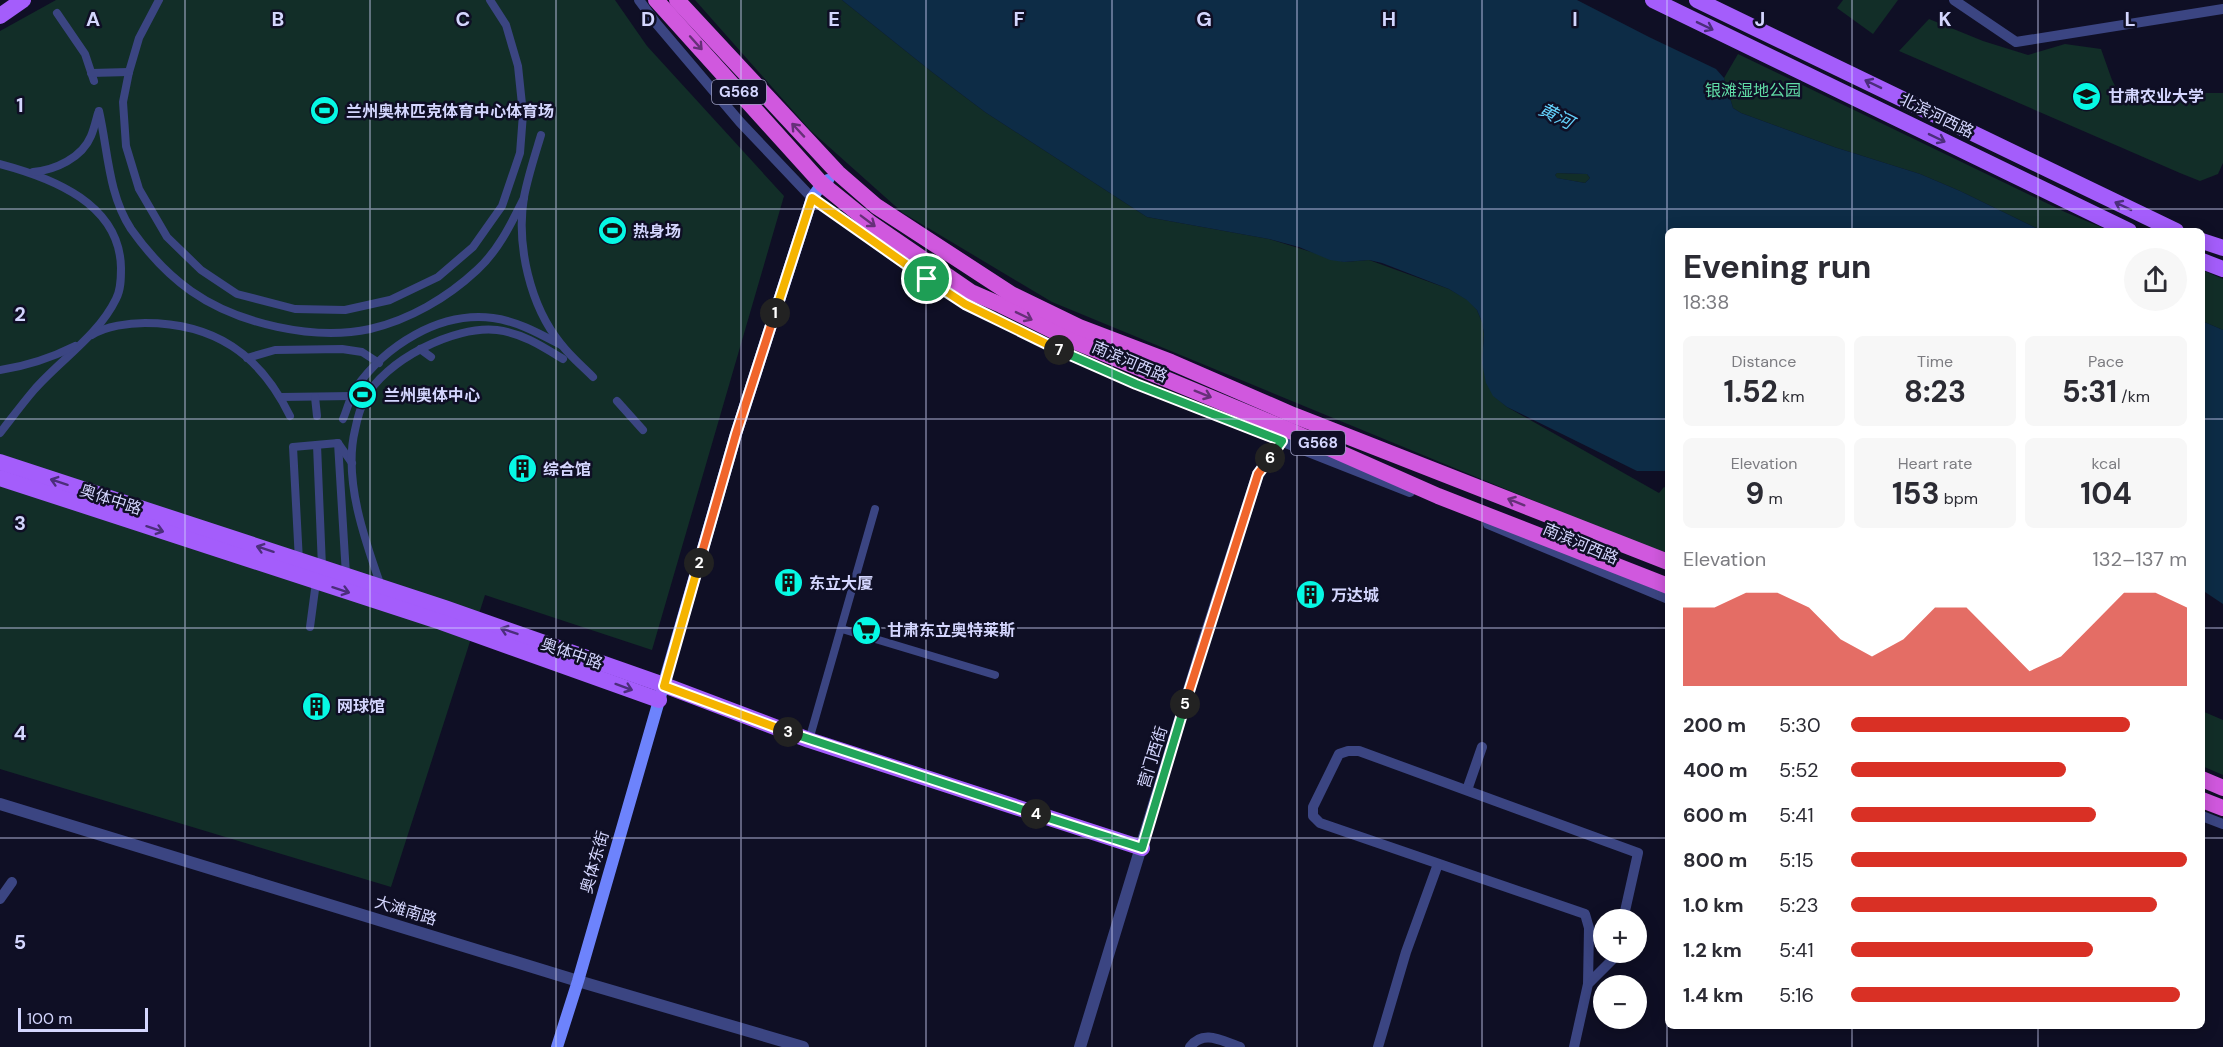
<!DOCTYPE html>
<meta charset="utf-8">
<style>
:root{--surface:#fff;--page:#f7f7f7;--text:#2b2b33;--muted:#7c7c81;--accent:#d93025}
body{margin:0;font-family:"DM Sans","Noto Sans SC",sans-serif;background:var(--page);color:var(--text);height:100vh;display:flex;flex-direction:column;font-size:22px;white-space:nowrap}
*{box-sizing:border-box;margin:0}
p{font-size:20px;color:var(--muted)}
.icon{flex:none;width:33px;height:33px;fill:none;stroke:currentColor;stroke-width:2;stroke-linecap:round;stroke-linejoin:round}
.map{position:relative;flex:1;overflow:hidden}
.panel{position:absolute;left:1665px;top:228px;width:540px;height:801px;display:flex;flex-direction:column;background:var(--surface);border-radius:9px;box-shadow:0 3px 15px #0003}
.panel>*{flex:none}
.controls{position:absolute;left:1593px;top:909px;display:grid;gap:12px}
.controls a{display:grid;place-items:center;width:54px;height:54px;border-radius:50%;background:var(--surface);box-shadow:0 3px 15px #0003;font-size:30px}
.scale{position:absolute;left:18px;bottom:15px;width:130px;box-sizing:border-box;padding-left:6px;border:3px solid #d4d6fe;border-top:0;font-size:16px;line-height:21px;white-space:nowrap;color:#d4d6fe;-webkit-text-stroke:4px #0f0f25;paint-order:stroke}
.pin{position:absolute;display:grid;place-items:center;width:51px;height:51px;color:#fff;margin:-26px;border:3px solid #fff;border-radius:50%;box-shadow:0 2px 6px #0007}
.km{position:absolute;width:30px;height:30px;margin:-15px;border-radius:50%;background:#222;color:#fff;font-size:16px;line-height:30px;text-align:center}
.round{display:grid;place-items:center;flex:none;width:63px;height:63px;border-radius:32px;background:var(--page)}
.head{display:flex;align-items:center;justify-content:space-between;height:102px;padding:0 18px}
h1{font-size:33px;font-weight:700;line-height:45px}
.figures{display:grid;grid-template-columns:repeat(3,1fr);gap:9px;height:102px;padding:6px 18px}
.figures div{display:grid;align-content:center;border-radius:9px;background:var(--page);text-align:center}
.figures b{font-size:30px;font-weight:700}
.figures small{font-size:16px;font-weight:400}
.figures p{font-size:16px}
.chart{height:168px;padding:12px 18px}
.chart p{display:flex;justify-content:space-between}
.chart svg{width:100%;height:108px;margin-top:6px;fill:var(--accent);opacity:.7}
ul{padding:0 18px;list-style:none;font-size:20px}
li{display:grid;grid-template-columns:96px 72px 1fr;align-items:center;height:45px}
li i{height:15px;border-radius:8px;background:var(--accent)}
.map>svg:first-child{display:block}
.green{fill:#122e28}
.water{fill:#0d2c46;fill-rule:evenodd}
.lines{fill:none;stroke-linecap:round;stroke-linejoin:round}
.pedestrian{stroke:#3b4582;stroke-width:8}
.minor{stroke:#3b4582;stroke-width:10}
.tertiary{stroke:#3b4582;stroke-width:12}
.secondary{stroke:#6d83fc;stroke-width:12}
.primary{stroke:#a45dfb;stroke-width:16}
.trunk{stroke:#d058de;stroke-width:16}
.oneway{stroke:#4b2e7b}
.oneway2{stroke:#663078}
.split-1-casing{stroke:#fff;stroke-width:12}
.split-2-casing{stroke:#fff;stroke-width:12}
.split-3-casing{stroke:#fff;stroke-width:12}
.split-4-casing{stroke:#fff;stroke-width:12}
.split-5-casing{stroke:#fff;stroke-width:12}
.split-6-casing{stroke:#fff;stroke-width:12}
.split-7-casing{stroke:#fff;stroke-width:12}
.split-8-casing{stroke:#fff;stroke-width:12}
.split-1{stroke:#f5b400;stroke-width:8}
.split-2{stroke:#f0652b;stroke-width:8}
.split-3{stroke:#f5b400;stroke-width:8}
.split-4{stroke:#22a559;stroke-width:8}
.split-5{stroke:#22a559;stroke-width:8}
.split-6{stroke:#f0652b;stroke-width:8}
.split-7{stroke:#22a559;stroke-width:8}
.split-8{stroke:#f5b400;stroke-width:8}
.grid{fill:none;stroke:#d4d6fe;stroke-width:1.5;stroke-opacity:0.55}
.labels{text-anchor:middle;stroke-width:5;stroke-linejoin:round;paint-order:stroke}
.shield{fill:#0f0f25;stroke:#999abd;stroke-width:1.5}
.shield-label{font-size:15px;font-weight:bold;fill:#d4d6fe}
.park-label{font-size:16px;fill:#61dda7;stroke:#0f0f25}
.poi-label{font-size:16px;font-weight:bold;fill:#d4d6fe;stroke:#0f0f25;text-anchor:start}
.street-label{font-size:16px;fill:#d4d6fe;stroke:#0f0f25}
.water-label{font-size:18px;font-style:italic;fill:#64d1fb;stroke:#0f0f25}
.grid-label{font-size:20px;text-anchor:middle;font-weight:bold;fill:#d4d6fe;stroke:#0f0f25;stroke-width:5;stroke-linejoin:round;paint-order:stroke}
</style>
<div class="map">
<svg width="2223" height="1047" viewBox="0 0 2223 1047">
<rect width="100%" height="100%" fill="#0f0f25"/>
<!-- green -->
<g class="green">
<polygon points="56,0 615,0 647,46 784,196 652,650 485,595 391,887 0,769 0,31"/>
<polygon points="695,0 842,0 932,72 985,112 1147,217 1269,239 1344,262 1369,260 1449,289 1468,300 1477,310 1482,322 1484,334 1482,363 1494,396 1507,407 1659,493 1664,487 1668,489 1668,556 1052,302 903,213 810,130"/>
<polygon points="1843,0 1898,0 1873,34 1837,8"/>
<polygon points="1929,19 1983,41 2028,55 2065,44 2101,49 2112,80 2121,97 2180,93 2223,93 2223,163 2218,174 2200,181 2180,173 1899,51"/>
<polygon points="1738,54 2065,212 2110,231 2042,231 1960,191 1920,174 1834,147 1741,113 1733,108 1724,78"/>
<polygon points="1557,173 1587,174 1590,178 1585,183 1556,178 1555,175"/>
<polygon points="2202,270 2223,279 2223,330 2202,321"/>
<polygon points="2202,711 2223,720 2223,775 2202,766"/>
</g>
<!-- water -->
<g class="water">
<path d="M842,0H1577L1649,37L1716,69L1724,78L1733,108L1741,113L1834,147L1920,174L1960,191L2042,231H1668V471H1637L1507,407L1493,396L1486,383L1482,363L1484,334L1482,322L1477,310L1467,300L1449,289L1382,263L1369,260L1344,262L1330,260L1299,247L1269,239L1147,217L985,112L932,72ZM1557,173L1587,174L1590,178L1585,183L1557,178L1555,175Z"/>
<polygon points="2202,321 2223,330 2223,604 2202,590"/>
</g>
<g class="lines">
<!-- pedestrian -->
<g class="pedestrian">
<polyline points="159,0 139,38 129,72 123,102 126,146 139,189 167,237 201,270 237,294 295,309 345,310 390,300 438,277 473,247 502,206 520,153 523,114 518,66 506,25 490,0"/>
<polyline points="57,13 85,54 94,81"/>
<polyline points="91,73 129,72"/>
<path d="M99,111C108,150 108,194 131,229C148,253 167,274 191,291C238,324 314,341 370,329C409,320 447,298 477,270C498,251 511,224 524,198"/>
<path d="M541,135C535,155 528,176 524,197C516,245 530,306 561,344C570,356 582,366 593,377"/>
<path d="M0,164C53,178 120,204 121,268C121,278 121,290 116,299C98,336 60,360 34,390C22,404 11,419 0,433"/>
<path d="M33,172C55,170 82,158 91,136C94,129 96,120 98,113"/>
<path d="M92,335C106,326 129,323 145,323C214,323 260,354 290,416"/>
<polyline points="420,349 431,357"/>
<polyline points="247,358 275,350 342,349 362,352 379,363"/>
<path d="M0,370C27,366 51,358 75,346"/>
<polyline points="281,397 352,396"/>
<polyline points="315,397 317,416"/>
<polyline points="617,401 643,430"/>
<path d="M343,419C347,410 350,397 355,389C385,346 439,311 493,318C517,321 540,334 561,345"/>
<polyline points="338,443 346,575"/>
<polyline points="317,445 322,567"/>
<polyline points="299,561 293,447 338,443 352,463"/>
<path d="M381,586C365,541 343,479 355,430C357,420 360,408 365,399C384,361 454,325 497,330C522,333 542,346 563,359"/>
<polyline points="310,627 316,582"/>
<polyline points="842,629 995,675"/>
<polyline points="809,740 875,509"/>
</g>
<!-- minor -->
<g class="minor">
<polyline points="639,0 656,23 740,122 812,198 845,220 890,254 965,304 1071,356 1136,384 1410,492"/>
<polyline points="1954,0 2016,42 2223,9"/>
<polyline points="1488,524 1668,599"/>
<polyline points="1467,790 1482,747"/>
<polyline points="2202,816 2223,824"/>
<polyline points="0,899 12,882"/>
<polyline points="1588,984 1589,928 1585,914 1320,823 1313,816 1313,807 1339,754 1348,751 1359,751 1638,853 1623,920"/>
<path d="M1190,1047C1203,1029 1222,1041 1240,1047"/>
<polyline points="1378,1047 1406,952 1438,864"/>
<polyline points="1574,1047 1588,984 1614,958 1615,952"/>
</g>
<!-- tertiary -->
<g class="tertiary">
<polyline points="0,804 578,981 803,1047"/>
<polyline points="1080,1047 1204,641 1258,474 1282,441 1290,422"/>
</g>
<!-- secondary -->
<polyline class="secondary" points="557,1047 578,981 736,434 812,198 822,184 828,180"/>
<!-- primary -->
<g class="primary">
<polyline points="1653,0 2129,231"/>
<polyline points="1697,0 2176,231"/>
<polyline points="0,16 23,0"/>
<polyline points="2202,241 2223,248"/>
<polyline points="2202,261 2223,269"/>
<polyline points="0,462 445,608 664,685 809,740 1142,848"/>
<polyline points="0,478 441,622 659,700"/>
</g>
<!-- trunk -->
<g class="trunk">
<polyline points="656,0 822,184 869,222 971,292 1001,305 1074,341 1286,429 1438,496 1668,586"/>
<polyline points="677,0 838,173 876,206 1011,294 1079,327 1171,362 1293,415 1668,562"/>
<polyline points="2202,779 2223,788"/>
<polyline points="2202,800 2223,808"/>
</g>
</g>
<!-- one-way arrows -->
<defs><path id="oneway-shaft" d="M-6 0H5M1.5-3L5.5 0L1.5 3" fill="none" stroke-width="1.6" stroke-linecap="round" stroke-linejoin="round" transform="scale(1.5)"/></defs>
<g class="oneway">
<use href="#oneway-shaft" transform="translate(1705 26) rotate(26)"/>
<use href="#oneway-shaft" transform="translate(1873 84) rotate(-154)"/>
<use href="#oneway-shaft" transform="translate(1937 138) rotate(26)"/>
<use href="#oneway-shaft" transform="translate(2123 206) rotate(-154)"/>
<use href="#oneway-shaft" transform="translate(59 482) rotate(-162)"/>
<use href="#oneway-shaft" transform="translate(155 529) rotate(18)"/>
<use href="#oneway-shaft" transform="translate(265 549) rotate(-162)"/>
<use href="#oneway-shaft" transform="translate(341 590) rotate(18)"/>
<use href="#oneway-shaft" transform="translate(509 631) rotate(-161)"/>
<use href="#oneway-shaft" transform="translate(624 687) rotate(20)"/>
</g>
<g class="oneway2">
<use href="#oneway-shaft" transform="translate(696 43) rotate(48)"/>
<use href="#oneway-shaft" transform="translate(798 130) rotate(-133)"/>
<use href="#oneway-shaft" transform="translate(868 221) rotate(37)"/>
<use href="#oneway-shaft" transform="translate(1024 316) rotate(26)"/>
<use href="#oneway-shaft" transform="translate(1203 394) rotate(22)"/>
<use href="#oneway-shaft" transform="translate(1516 502) rotate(-158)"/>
</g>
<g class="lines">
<defs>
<polyline id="split-1" points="775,313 812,198 927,279"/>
<polyline id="split-2" points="699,563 736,434 775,313"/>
<polyline id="split-3" points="699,563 664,686 788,732"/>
<polyline id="split-4" points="788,732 1036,814"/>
<polyline id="split-5" points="1036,814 1142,848 1185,704"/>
<polyline id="split-6" points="1185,704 1258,474 1270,458"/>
<polyline id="split-7" points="1059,350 1136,384 1282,441 1270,458"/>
<polyline id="split-8" points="927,279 965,304 1059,350"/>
</defs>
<!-- split-1 casing -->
<use href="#split-1" class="split-1-casing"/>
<!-- split-2 casing -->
<use href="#split-2" class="split-2-casing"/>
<!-- split-3 casing -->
<use href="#split-3" class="split-3-casing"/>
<!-- split-4 casing -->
<use href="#split-4" class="split-4-casing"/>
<!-- split-5 casing -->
<use href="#split-5" class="split-5-casing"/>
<!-- split-6 casing -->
<use href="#split-6" class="split-6-casing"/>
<!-- split-7 casing -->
<use href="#split-7" class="split-7-casing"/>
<!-- split-8 casing -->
<use href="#split-8" class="split-8-casing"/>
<!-- split-1 -->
<use href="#split-1" class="split-1"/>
<!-- split-2 -->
<use href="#split-2" class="split-2"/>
<!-- split-3 -->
<use href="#split-3" class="split-3"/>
<!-- split-4 -->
<use href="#split-4" class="split-4"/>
<!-- split-5 -->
<use href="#split-5" class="split-5"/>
<!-- split-6 -->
<use href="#split-6" class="split-6"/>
<!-- split-7 -->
<use href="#split-7" class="split-7"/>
<!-- split-8 -->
<use href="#split-8" class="split-8"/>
</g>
<!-- grid -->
<path class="grid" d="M185,0V1047M370,0V1047M556,0V1047M741,0V1047M926,0V1047M1112,0V1047M1297,0V1047M1482,0V1047M1667,0V1047M1852,0V231M2038,0V231M0,209H2223M0,419H1668M2202,419H2223M0,628H1668M2202,628H2223M0,838H1668M2202,838H2223M1852,1026V1047M2038,1026V1047"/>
<!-- icons -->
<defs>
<symbol id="university-disc" viewBox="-11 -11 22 22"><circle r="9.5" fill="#06f8e4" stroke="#0f0f25"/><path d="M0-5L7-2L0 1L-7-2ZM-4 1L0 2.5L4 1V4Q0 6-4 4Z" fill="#111"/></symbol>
<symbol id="stadium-disc" viewBox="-11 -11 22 22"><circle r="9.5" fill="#06f8e4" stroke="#0f0f25"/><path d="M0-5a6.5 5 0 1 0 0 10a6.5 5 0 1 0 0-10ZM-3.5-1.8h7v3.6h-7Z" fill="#111"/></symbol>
<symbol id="building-disc" viewBox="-11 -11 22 22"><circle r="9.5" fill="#06f8e4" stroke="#0f0f25"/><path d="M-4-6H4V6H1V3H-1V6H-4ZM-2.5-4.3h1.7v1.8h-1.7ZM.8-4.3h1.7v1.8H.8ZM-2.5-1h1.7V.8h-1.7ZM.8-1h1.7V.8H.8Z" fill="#111"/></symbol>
<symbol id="supermarket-disc" viewBox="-11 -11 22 22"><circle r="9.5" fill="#06f8e4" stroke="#0f0f25"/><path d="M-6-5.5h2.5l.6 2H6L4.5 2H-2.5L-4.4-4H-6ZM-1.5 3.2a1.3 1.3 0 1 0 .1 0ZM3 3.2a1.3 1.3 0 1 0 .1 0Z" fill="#111"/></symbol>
</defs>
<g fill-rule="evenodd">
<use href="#university-disc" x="2070" y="80" width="33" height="33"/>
<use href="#stadium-disc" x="308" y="94" width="33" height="33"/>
<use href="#stadium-disc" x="596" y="214" width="33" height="33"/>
<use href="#stadium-disc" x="346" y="378" width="33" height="33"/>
<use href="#building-disc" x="506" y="452" width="33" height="33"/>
<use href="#building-disc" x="772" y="566" width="33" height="33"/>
<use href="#building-disc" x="1294" y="578" width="33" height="33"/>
<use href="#supermarket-disc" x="850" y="614" width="33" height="33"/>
<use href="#building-disc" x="300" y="690" width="33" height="33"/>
</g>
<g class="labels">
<!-- shield labels -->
<g class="shield">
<rect x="712" y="80" width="54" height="24" rx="4.5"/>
<rect x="1291" y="431" width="54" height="24" rx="4.5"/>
</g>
<g class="shield-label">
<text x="739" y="97">G568</text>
<text x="1318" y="448">G568</text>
</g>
<!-- park labels -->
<g class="park-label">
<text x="1753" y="96">银滩湿地公园</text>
</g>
<!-- poi labels -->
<g class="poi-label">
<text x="2108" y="102">甘肃农业大学</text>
<text x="346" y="117">兰州奥林匹克体育中心体育场</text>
<text x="633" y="237">热身场</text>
<text x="384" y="401">兰州奥体中心</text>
<text x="543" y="475">综合馆</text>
<text x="809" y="589">东立大厦</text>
<text x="1331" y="601">万达城</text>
<text x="887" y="636">甘肃东立奥特莱斯</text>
<text x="337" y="712">网球馆</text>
</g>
<!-- street labels -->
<g class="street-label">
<text transform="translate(1937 115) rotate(26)" y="6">北滨河西路</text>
<text transform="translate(1130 361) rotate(23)" y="6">南滨河西路</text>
<text transform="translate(111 499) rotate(18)" y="6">奥体中路</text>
<text transform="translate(1581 543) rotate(23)" y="6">南滨河西路</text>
<text transform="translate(572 653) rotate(19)" y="6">奥体中路</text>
<text transform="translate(1152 757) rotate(-73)" y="6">营门西街</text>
<text transform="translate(594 862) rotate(-74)" y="6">奥体东街</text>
<text transform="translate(406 910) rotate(17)" y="6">大滩南路</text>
</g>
<!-- water labels -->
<g class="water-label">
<text transform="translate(1556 116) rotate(27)" y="6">黄河</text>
</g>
</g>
<g class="grid-label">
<text x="93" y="26">A</text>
<text x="278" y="26">B</text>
<text x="463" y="26">C</text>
<text x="648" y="26">D</text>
<text x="834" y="26">E</text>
<text x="1019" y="26">F</text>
<text x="1204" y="26">G</text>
<text x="1389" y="26">H</text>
<text x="1575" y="26">I</text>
<text x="1760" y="26">J</text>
<text x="1945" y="26">K</text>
<text x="2130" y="26">L</text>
<text x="20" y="112">1</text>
<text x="20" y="321">2</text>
<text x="20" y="530">3</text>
<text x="20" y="740">4</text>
<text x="20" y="949">5</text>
</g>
</svg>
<div class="controls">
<a>+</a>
<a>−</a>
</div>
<div class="scale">100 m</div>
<div class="pin" style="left:927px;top:279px;background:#1e9e55"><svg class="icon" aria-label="arrive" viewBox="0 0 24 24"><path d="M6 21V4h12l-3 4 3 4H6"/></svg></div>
<b class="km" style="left:775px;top:313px">1</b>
<b class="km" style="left:699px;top:563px">2</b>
<b class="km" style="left:788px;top:732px">3</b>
<b class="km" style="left:1036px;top:814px">4</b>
<b class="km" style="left:1185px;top:704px">5</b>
<b class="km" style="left:1270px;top:458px">6</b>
<b class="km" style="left:1059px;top:350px">7</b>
<section class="panel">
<div class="head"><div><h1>Evening run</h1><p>18:38</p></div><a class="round"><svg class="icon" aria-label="share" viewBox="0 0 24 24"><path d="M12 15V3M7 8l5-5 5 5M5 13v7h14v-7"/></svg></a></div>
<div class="figures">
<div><p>Distance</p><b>1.52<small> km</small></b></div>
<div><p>Time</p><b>8:23</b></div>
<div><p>Pace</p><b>5:31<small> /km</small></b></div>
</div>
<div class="figures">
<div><p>Elevation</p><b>9<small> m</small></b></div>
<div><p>Heart rate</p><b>153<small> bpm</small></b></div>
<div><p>kcal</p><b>104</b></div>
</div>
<div class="chart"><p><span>Elevation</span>132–137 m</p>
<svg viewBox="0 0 160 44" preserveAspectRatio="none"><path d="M0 44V12L10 12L20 6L30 6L40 12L50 25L60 32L70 25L80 12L90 12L100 25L110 38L120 32L130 19L140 6L150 6L160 12V44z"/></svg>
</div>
<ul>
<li><b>200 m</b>5:30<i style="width:83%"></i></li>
<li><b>400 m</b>5:52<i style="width:64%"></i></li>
<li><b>600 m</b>5:41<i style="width:73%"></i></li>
<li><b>800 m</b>5:15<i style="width:100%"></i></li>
<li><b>1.0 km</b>5:23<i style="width:91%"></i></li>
<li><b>1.2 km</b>5:41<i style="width:72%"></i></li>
<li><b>1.4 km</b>5:16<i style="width:98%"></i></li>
</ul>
</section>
</div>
